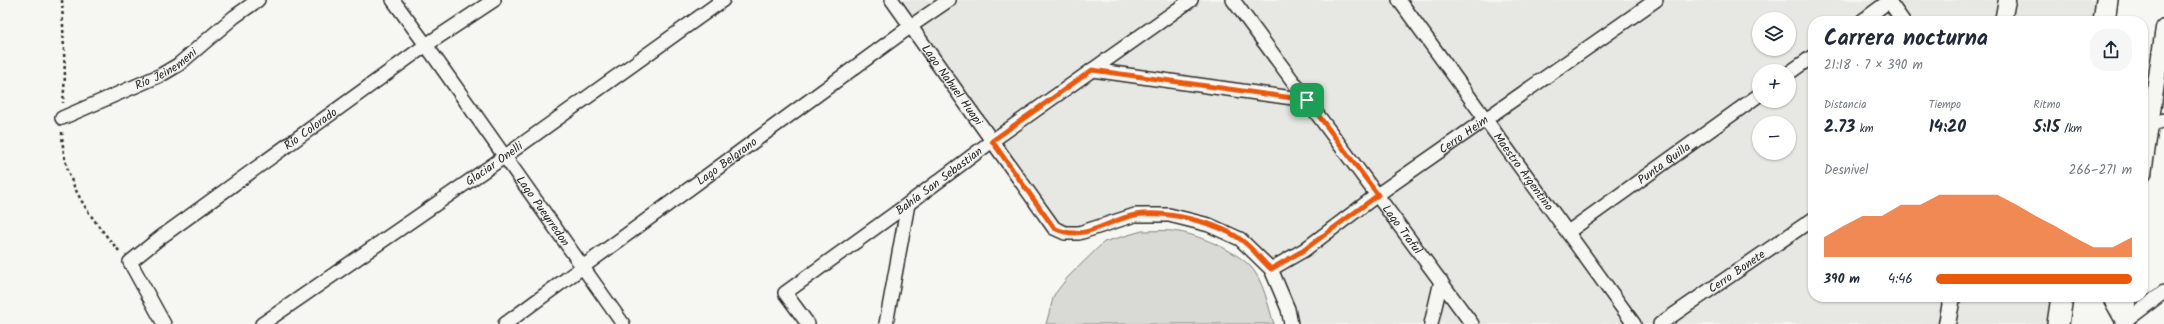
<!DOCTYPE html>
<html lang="es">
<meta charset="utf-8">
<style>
:root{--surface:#fff;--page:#f6f6f7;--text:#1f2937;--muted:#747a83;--accent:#ea580c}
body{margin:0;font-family:Kalam,sans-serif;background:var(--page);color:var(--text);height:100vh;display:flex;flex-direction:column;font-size:15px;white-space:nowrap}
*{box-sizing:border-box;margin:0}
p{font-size:13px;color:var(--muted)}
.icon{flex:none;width:22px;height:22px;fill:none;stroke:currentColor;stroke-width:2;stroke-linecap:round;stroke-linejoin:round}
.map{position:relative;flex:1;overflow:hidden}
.sheet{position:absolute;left:1808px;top:16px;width:340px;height:286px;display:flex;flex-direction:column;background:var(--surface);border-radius:16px;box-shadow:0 1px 3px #0004}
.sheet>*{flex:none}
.tools{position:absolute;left:1752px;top:12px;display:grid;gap:8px}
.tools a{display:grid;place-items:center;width:44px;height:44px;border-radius:50%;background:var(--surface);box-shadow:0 1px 3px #0004;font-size:20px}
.pin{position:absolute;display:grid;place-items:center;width:34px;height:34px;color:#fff;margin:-17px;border-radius:8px;box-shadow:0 2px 6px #0006}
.round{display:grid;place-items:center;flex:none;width:42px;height:42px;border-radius:16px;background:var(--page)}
.overview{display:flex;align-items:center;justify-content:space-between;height:68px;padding:0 16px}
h1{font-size:22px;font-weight:600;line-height:30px}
.figures{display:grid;grid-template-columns:repeat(3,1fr);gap:6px;height:68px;padding:4px 16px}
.figures div{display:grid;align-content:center}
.figures b{font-size:17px;font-weight:600}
.figures small{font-size:11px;font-weight:400}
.figures p{font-size:11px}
.chart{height:112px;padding:8px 16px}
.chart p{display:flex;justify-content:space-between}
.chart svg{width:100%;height:72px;margin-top:4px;fill:var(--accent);opacity:.7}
ul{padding:0 16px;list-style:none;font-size:13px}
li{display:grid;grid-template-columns:64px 48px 1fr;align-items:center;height:30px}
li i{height:10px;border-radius:5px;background:var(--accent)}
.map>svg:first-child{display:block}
.built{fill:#e7e7e3;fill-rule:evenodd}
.green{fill:#d9d9d5;stroke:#828280}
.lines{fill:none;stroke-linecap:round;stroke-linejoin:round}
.minor-casing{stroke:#2b2b2b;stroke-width:16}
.tertiary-casing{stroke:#2b2b2b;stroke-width:19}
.trunk-casing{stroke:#2b2b2b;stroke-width:24}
.path{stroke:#2b2b2b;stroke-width:2.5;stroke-dasharray:3 3;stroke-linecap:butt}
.minor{stroke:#f6f6f2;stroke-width:13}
.tertiary{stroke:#f6f6f2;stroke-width:16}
.trunk{stroke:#f6f6f2;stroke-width:21}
.route-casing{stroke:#fff;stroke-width:8}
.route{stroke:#ea580c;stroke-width:5}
.labels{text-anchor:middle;stroke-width:3;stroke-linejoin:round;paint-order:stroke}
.street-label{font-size:12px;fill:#2b2b2b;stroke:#f6f6f2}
</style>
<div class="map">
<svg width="2164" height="324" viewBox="0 0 2164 324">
<rect width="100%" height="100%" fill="#f6f6f2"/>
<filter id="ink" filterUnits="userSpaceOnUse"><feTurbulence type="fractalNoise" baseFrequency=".025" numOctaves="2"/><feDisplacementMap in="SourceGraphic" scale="8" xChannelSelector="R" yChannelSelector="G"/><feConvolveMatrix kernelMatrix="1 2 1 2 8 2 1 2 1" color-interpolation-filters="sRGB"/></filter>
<g filter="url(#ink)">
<!-- built -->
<path class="built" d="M892,0H2107L2104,21H1813V297H2062L2058,324H1291L1271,269L1240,239L1169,215L1065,233ZM1759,19H1789V49H1759ZM1759,71H1789V101H1759ZM1759,123H1789V153H1759Z"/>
<!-- green -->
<path class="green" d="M1142,231C1153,231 1163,230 1173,231C1197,234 1235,250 1251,267C1264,282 1268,306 1274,324H1046L1054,295L1068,277L1104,242Z"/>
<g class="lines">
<defs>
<g id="minor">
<path id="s1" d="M393,0L426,45L623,324"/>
<path id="s2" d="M892,0L1054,228L1065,233H1079L1135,215H1169L1209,225L1240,239L1271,269L1288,309L1291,324"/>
<path id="s3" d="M1233,0L1472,324"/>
<path id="s4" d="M1399,0L1634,324"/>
<polyline points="1888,0 1903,21"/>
<polyline points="1862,21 1889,1"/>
<polyline points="1092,70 1307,100"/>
<polyline points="1789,73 1813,56"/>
<path id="s5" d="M62,118L161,75L178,65L234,17L258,0"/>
<polyline points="2149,126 2164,120"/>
<path id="s6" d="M1568,232L1759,95"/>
<path id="s7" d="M1271,269L1304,250L1377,195L1656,0"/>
<polyline points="2109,297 2124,324"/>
<path id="s8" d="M164,324L130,262L161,237L426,45L494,0"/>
<path id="s9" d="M262,324L504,157L723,0"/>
<path id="s10" d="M505,324L911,26L949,0"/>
<path id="s11" d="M808,324L785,293L908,204L992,141L1191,0"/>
<polyline points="886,324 908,204"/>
<polyline points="1431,324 1441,281"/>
<path id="s12" d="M1660,324L1813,219"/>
<polyline points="2122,324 2164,292"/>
</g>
<g id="tertiary">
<polyline points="2003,21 2007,0"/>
<polyline points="2143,174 2164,28"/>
<polyline points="1947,324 1952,297"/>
<polyline points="2124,324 2128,297"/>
</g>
<g id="trunk">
<polyline points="2104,21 2107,0"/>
<polyline points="2058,324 2062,297"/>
</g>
</defs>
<!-- minor casing -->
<use href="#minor" class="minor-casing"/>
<!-- tertiary casing -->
<use href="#tertiary" class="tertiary-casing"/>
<!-- trunk casing -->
<use href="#trunk" class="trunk-casing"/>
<!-- path -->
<g class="path">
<polyline points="62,0 65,76 63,103"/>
<path d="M62,132C63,182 88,215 120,252"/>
</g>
<!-- minor -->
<use href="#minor" class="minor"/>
<!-- tertiary -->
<use href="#tertiary" class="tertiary"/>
<!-- trunk -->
<use href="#trunk" class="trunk"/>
</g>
</g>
<g class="lines" filter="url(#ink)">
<defs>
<path id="route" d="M1092,70L1307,100L1378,195L1304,250L1271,269C1261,260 1252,247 1240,239C1216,222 1165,210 1135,215C1107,220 1084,243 1054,228L992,141Z"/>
</defs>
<!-- route casing -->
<use href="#route" class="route-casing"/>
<!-- route -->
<use href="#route" class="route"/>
</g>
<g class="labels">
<!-- street labels -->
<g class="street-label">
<text dy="4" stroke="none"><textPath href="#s5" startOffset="115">Río Jeinemeni</textPath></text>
<text dy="4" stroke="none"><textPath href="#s2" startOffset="104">Lago Nahuel Huapi</textPath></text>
<text dy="4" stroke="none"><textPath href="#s8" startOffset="295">Río Colorado</textPath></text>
<text dy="4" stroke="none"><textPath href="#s7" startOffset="235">Cerro Heim</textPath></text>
<text dy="4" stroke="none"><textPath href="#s10" startOffset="275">Lago Belgrano</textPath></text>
<text dy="4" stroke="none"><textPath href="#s9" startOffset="282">Glaciar Onelli</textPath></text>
<text dy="4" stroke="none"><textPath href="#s6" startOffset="118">Punta Quilla</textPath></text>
<text dy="4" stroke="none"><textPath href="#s4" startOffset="212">Maestro Argentino</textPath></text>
<text dy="4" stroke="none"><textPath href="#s11" startOffset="229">Bahía San Sebastian</textPath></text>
<text dy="4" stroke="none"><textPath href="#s1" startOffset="259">Lago Pueyrredon</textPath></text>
<text dy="4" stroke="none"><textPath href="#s3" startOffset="285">Lago Traful</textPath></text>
<text dy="4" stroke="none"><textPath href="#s12" startOffset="93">Cerro Bonete</textPath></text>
</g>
</g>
</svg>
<div class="tools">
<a><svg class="icon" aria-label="layers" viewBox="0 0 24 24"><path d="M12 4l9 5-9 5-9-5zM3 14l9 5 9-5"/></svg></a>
<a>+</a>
<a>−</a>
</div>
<div class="pin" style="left:1307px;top:100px;background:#1e9e55"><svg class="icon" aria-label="arrive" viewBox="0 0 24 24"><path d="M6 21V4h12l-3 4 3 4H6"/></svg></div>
<section class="sheet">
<div class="overview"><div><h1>Carrera nocturna</h1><p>21:18 · 7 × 390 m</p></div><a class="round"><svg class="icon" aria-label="share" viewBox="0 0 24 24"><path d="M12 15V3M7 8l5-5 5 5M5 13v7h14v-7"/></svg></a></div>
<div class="figures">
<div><p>Distancia</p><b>2.73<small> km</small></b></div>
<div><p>Tiempo</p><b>14:20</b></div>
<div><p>Ritmo</p><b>5:15<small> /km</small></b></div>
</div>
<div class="chart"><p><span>Desnivel</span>266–271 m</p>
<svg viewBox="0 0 160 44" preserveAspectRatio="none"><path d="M0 44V32L10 25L20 19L30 19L40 12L50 12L60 6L70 6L80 6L90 6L100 12L110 19L120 25L130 32L140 38L150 38L160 32V44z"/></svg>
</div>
<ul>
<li><b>390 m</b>4:46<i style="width:100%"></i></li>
</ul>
</section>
</div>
